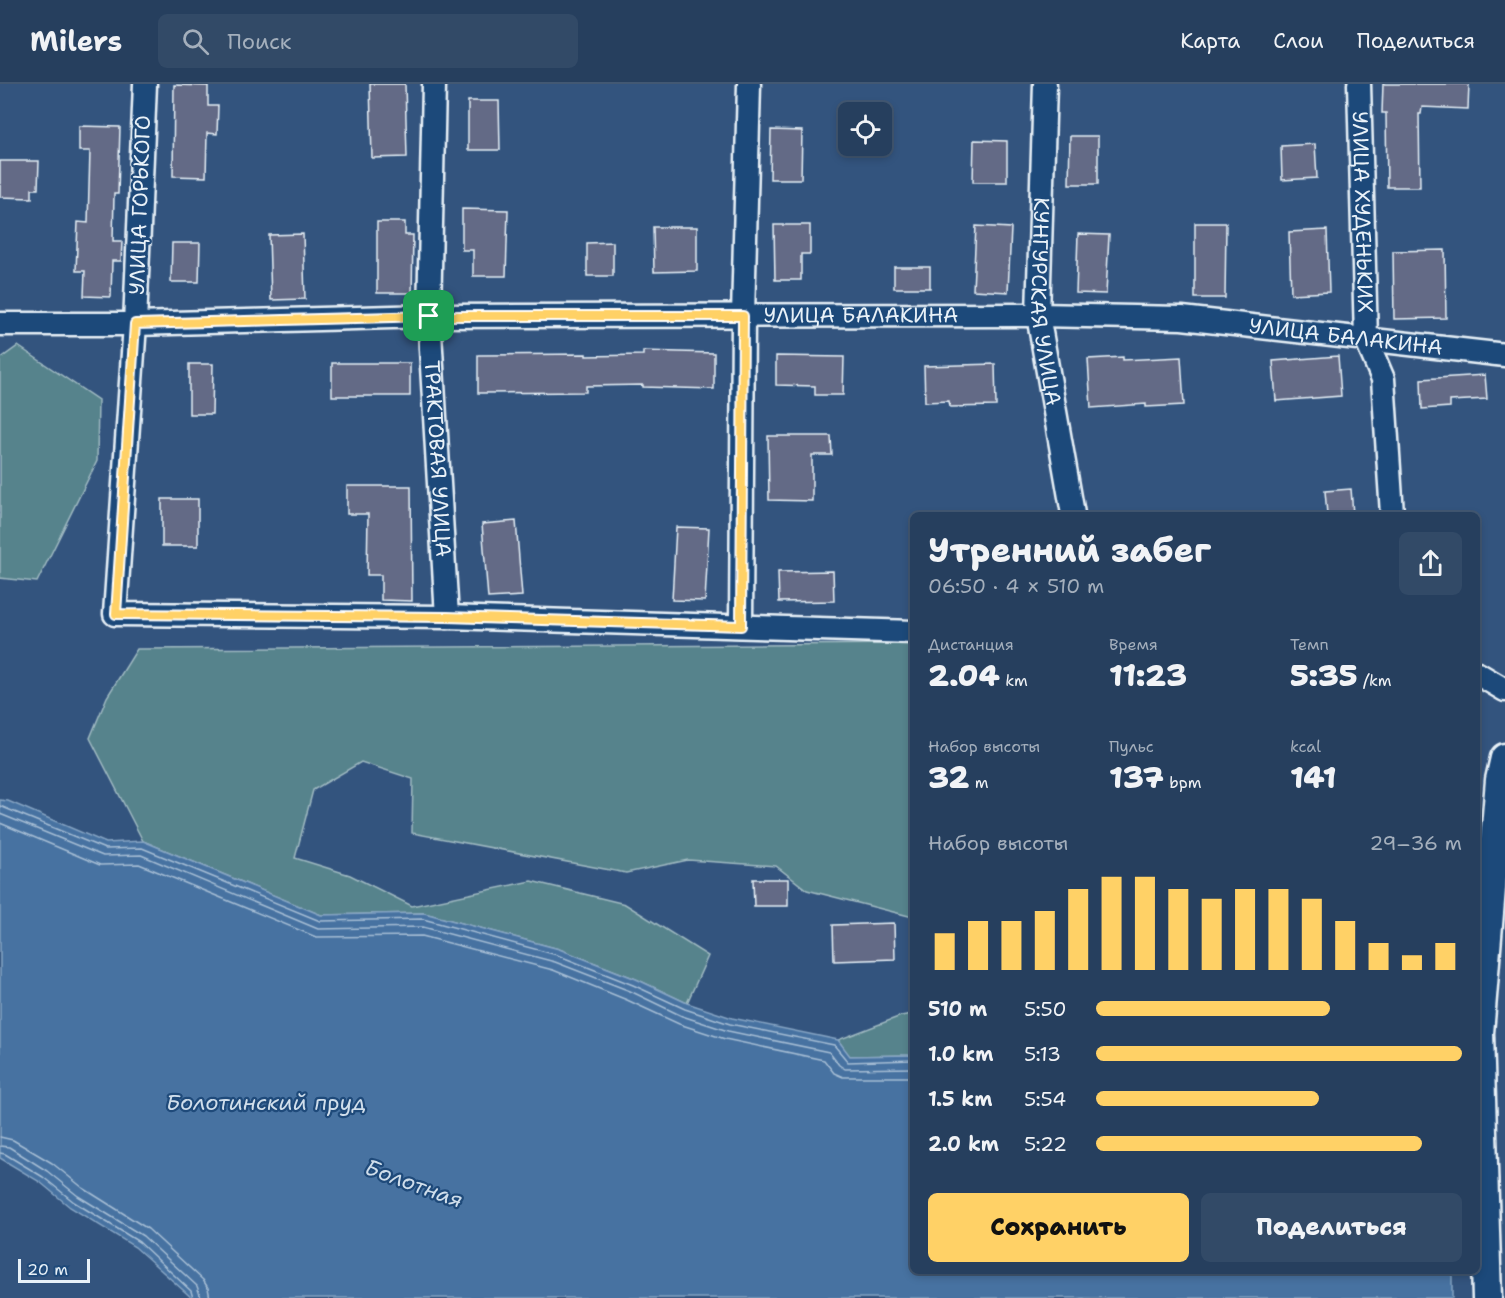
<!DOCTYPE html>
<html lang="ru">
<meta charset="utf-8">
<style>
:root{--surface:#263f5e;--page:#324a67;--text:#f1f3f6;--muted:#a4afbc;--line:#425873;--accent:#ffd166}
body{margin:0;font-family:"Shantell Sans",sans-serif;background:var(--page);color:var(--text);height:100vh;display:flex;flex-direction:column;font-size:22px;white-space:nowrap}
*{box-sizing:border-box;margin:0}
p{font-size:20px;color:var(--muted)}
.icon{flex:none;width:33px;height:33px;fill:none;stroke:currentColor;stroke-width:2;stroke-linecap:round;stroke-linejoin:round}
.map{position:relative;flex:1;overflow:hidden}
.details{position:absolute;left:910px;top:428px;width:570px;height:762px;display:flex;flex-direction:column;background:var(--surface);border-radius:9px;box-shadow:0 3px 9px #0003,0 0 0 2px var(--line)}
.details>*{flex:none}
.buttons{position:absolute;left:838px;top:18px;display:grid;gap:12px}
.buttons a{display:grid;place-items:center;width:54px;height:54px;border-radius:9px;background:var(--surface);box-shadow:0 3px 9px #0003,0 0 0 2px var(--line);font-size:30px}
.scale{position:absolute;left:18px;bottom:15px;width:72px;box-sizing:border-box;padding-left:6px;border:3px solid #e8f1f8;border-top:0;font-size:16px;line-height:21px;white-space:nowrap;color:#e8f1f8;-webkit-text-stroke:4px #1f4a7a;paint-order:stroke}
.pin{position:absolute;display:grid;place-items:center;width:51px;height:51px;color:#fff;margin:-26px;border-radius:12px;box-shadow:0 3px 9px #0006}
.round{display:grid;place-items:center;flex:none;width:63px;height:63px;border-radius:9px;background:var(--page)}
.summary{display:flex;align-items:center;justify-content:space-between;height:102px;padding:0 18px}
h1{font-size:33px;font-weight:800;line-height:45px}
.metrics{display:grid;grid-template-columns:repeat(3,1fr);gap:9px;height:102px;padding:6px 18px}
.metrics div{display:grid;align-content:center}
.metrics b{font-size:30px;font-weight:800}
.metrics small{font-size:16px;font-weight:400}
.metrics p{font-size:16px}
.chart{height:168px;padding:12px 18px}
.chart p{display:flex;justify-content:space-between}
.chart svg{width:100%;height:108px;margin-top:6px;stroke:var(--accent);stroke-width:6}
.primary-button{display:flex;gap:12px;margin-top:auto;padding:12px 18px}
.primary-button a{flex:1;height:69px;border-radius:9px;background:var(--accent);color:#111;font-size:24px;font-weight:800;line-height:69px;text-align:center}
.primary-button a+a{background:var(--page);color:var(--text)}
ul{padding:0 18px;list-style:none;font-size:20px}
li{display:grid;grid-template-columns:96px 72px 1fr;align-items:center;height:45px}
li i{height:15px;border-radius:8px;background:var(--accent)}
header{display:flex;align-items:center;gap:36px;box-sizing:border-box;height:84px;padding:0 30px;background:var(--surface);border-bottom:2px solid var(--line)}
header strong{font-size:28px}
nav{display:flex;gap:33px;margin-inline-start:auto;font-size:21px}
.search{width:420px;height:54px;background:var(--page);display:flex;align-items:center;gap:15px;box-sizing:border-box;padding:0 21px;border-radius:9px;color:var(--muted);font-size:22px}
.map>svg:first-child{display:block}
.green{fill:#57838c;stroke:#a0bac2;stroke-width:1.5}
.water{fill:#4672a1;stroke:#87a5c4;stroke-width:1.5}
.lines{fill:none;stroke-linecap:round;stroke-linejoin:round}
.shore{stroke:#a7bed5;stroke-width:1.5}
.building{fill:#636b86;stroke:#e8f1f8;stroke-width:1.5}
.minor-casing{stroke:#e8f1f8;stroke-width:27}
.tertiary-casing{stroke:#e8f1f8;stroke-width:33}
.minor{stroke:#1f4a7a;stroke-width:22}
.tertiary{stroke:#1f4a7a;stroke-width:28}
.route-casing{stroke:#fff;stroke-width:12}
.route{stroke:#ffd166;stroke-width:8}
.labels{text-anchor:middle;stroke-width:4.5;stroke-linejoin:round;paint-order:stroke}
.street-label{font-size:21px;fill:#e8f1f8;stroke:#1f4a7a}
.water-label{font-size:22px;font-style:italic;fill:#d0deeb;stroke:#1f4a7a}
</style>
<header>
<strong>Milers</strong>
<div class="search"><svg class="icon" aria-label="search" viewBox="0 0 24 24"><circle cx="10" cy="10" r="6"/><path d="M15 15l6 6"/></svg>Поиск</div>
<nav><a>Карта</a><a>Слои</a><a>Поделиться</a></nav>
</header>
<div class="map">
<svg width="1505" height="1214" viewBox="0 0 1505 1214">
<rect width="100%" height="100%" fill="#33547e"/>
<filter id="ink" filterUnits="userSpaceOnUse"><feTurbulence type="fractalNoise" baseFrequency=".0167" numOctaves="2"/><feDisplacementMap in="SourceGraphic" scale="12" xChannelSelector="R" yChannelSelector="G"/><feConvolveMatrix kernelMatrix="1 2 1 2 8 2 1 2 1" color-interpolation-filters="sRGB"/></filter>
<g filter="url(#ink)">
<!-- green -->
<g class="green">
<polygon points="18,262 98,316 97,377 37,498 0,494 0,275"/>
<polygon points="913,560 913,833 807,806 776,782 688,776 626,789 412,749 413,695 361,678 313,706 295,774 350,791 412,822 531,797 625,820 708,872 687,919 636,895 559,865 424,829 321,831 143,757 90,654 107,613 137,565"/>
<polygon points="913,930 913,971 849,972 838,956 901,932"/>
</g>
<!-- water -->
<polygon class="water" points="0,716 8,717 106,759 143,757 321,831 424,829 559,865 636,895 687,919 732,934 838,956 850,972 913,971 914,1186 1452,1187 1452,1214 192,1214 135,1163 70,1123 40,1098 0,1074"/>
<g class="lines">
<!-- shore -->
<g class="shore">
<polyline points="0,722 105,765 142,764 320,837 423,835 557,871 633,901 685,925 730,940 834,961 848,978 914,976"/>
<polyline points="0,730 103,772 141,771 318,845 423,843 555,878 630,907 682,932 728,947 829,968 839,981 845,985 914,984"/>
<polyline points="0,739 100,781 139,780 316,853 422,852 553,886 627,916 679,940 725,955 824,976 834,989 843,993 914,993"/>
<polyline points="0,1053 13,1056 52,1079 83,1104 148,1145 203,1196 208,1204 210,1214"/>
<polyline points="0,1062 9,1063 47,1087 78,1112 143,1152 197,1202 201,1214"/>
<polyline points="0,1069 5,1070 43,1093 74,1118 139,1158 191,1207 193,1214"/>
</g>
</g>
<!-- building -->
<g class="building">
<polygon points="370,0 405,0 407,73 372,74"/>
<polygon points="1383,0 1469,0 1468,25 1422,23 1421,30 1419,30 1420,103 1387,103 1386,29 1382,29"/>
<polygon points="174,1 208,2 208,22 218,22 217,50 207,49 206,93 173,92"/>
<polygon points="468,17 499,17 500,66 468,66"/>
<polygon points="79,42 120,43 118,110 114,110 113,157 122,157 121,177 112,177 111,213 84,212 85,187 76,187 78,138 88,139 90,67 79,67"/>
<polygon points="771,46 802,47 801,95 770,95"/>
<polygon points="1070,52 1098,52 1098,100 1069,100"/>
<polygon points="974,56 1007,57 1007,98 973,98"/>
<polygon points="1315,60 1317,94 1282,96 1281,62"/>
<polygon points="0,77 39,77 38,105 32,105 32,114 0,113"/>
<polygon points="462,125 508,126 506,192 473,192 473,166 462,166"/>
<polygon points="377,138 405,138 405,151 413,151 412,209 377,209"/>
<polygon points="1195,139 1226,139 1225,214 1195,214"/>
<polygon points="774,141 810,141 810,170 801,170 801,196 775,196"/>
<polygon points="976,142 1011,144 1008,208 973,206"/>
<polygon points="653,143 697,143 697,187 654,188"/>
<polygon points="1327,146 1329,208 1291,210 1289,148"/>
<polygon points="303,150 305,215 271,216 269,151"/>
<polygon points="1078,150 1109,151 1106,210 1076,209"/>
<polygon points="613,158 613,192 587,192 587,159"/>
<polygon points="172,159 200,159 199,198 171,198"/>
<polygon points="1445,166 1446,234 1394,235 1393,167"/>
<rect x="894" y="183" width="36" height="21"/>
<polygon points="643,267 714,269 714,305 643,303 643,301 586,302 586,308 478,309 478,271 586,270 586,272 643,271"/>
<polygon points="776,272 844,273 843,311 815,311 815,302 776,301"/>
<polygon points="1338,272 1341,312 1276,317 1273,277"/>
<polygon points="1123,273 1123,276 1181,273 1184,321 1146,323 1146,320 1091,324 1088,275"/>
<rect x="332" y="279" width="78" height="33"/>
<polygon points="189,280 213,280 212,330 189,330"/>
<polygon points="995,280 996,322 950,323 949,317 925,318 924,282"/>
<polygon points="1485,291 1487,315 1450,317 1450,323 1422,325 1421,295"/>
<polygon points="768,352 831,352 832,371 812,371 812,417 769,416"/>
<polygon points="347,402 411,402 412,517 381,516 381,491 367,491 368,430 347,430"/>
<polygon points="1351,405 1353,430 1327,430 1325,407"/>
<rect x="162" y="415" width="36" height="47"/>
<polygon points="516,437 522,512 488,514 482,440"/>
<polygon points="676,443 709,444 705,517 672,516"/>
<polygon points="833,487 834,517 779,518 778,488"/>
<polygon points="753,795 788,795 788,822 754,822"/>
<polygon points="894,839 895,875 834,877 833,841"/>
</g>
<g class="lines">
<defs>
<g id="minor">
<polyline points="145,0 135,240 115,530 447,533 914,548"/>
<path id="s1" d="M434,0L429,232L447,533"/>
<path id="s2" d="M1045,0L1038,231L1073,430"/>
<path id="s3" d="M1359,0L1366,255L1383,295L1392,430"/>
<path id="s4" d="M0,240H135L429,232L1038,231L1182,234L1505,271"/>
<polyline points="741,542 743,232 749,0"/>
<polyline points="1478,590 1505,606"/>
</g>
<polyline id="tertiary" points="1487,1214 1479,949 1500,696 1505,674"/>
</defs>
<!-- minor casing -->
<use href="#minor" class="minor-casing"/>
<!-- tertiary casing -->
<use href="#tertiary" class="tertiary-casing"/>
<!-- minor -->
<use href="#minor" class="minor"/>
<!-- tertiary -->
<use href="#tertiary" class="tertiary"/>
</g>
</g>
<g class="lines" filter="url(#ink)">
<defs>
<polygon id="route" points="429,232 743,232 741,542 447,533 116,530 135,240"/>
</defs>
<!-- route casing -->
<use href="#route" class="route-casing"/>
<!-- route -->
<use href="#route" class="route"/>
</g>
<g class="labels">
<!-- street labels -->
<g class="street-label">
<text transform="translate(140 121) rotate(-88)" y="7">УЛИЦА ГОРЬКОГО</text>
<text dy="7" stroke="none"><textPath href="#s3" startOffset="128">УЛИЦА ХУДЕНЬКИХ</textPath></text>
<text dy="7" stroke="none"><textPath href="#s2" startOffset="218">КУНГУРСКАЯ УЛИЦА</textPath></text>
<text dy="7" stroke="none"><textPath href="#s4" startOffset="861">УЛИЦА БАЛАКИНА</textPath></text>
<text dy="7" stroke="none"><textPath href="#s4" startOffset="1347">УЛИЦА БАЛАКИНА</textPath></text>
<text dy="7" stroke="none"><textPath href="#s1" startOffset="375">ТРАКТОВАЯ УЛИЦА</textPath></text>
</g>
<!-- water labels -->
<g class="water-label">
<text x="266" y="1026">Болотинский пруд</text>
<text transform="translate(414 1099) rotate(20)" y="8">Болотная</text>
</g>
</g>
</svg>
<div class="buttons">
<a><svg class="icon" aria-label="locate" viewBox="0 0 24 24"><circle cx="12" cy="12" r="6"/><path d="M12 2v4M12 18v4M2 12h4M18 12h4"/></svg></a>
</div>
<div class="scale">20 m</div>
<div class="pin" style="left:429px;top:232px;background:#1e9e55"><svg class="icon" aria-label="arrive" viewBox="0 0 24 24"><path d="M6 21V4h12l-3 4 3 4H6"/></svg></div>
<section class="details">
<div class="summary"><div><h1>Утренний забег</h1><p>06:50 · 4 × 510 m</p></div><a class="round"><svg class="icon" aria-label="share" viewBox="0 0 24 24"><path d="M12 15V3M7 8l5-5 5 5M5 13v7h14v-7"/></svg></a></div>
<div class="metrics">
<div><p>Дистанция</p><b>2.04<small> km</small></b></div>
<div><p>Время</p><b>11:23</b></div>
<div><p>Темп</p><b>5:35<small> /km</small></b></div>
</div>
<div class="metrics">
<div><p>Набор высоты</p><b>32<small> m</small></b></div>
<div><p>Пульс</p><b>137<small> bpm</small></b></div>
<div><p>kcal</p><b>141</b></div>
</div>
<div class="chart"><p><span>Набор высоты</span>29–36 m</p>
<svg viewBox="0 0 160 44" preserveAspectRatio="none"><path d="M5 44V29M15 44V24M25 44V24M35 44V20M45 44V11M55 44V6M65 44V6M75 44V11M85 44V15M95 44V11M105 44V11M115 44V15M125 44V24M135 44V33M145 44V38M155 44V33"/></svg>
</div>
<ul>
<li><b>510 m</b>5:50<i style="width:64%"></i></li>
<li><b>1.0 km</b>5:13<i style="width:100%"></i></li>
<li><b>1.5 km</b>5:54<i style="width:61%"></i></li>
<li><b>2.0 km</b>5:22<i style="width:89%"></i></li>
</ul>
<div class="primary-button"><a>Сохранить</a><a>Поделиться</a></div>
</section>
</div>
